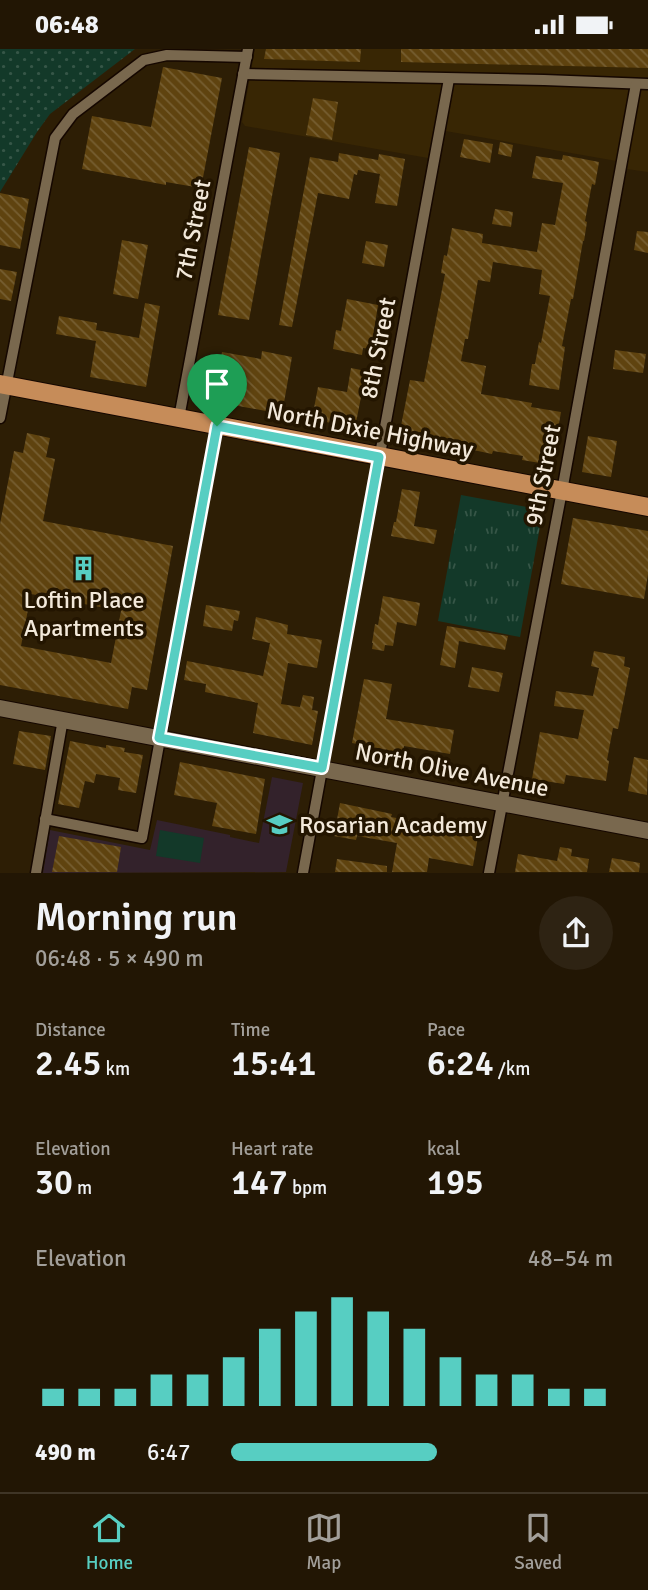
<!DOCTYPE html>
<meta charset="utf-8">
<style>
:root{--surface:#221604;--page:#2e2313;--text:#f1f3f6;--muted:#a29f9a;--line:#3f3526;--accent:#57cec2}
body{margin:0;font-family:Signika,sans-serif;background:var(--page);color:var(--text);height:100vh;display:flex;flex-direction:column;font-size:26px;white-space:nowrap}
*{box-sizing:border-box;margin:0}
p{font-size:23px;color:var(--muted)}
.icon{flex:none;width:38px;height:38px;fill:none;stroke:currentColor;stroke-width:2;stroke-linecap:round;stroke-linejoin:round}
.map{position:relative;height:824px;overflow:hidden}
.drawer{display:flex;flex-direction:column;background:var(--surface);flex:1}
.drawer>*{flex:none}
.pin{position:absolute;display:grid;place-items:center;width:60px;height:60px;color:#fff;margin:-72px -30px;border-radius:50% 50% 50% 0;rotate:-45deg;box-shadow:0 0 7px #0007}
.pin .icon{rotate:45deg}
.round{display:grid;place-items:center;flex:none;width:74px;height:74px;border-radius:37px;background:var(--page)}
.summary{display:flex;align-items:center;justify-content:space-between;height:119px;padding:0 35px}
h1{font-size:38px;font-weight:600;line-height:52px}
.stats{display:grid;grid-template-columns:repeat(3,1fr);gap:10px;height:119px;padding:7px 35px}
.stats div{display:grid;align-content:center}
.stats b{font-size:35px;font-weight:600}
.stats small{font-size:19px;font-weight:400}
.stats p{font-size:19px}
.chart{height:196px;padding:14px 35px}
.chart p{display:flex;justify-content:space-between}
.chart svg{width:100%;height:126px;margin-top:7px;stroke:var(--accent);stroke-width:6}
ul{padding:0 35px;list-style:none;font-size:23px}
li{display:grid;grid-template-columns:112px 84px 1fr;align-items:center;height:52px}
li i{height:18px;border-radius:9px;background:var(--accent)}
.status{display:flex;justify-content:space-between;align-items:center;height:49px;padding:0 35px;background:var(--surface);direction:ltr}
.status svg{height:19px;fill:currentColor}
.dock{display:flex;justify-content:space-around;align-items:center;height:98px;border-top:2px solid var(--line);background:var(--surface);font-size:19px;color:var(--muted)}
.dock a{display:grid;justify-items:center;gap:4px}
.dock .current{color:var(--accent)}
.map>svg:first-child{display:block}
.built{fill:#382604}
.education{fill:#33222b}
.grass{fill:url(#grass-tufts)}
.park{fill:url(#park-dots)}
.pitch{fill:#133929}
.building{fill:url(#building-back-hatch);fill-rule:evenodd}
.lines{fill:none;stroke-linecap:round;stroke-linejoin:round}
.street-casing{stroke:#150700;stroke-width:13}
.secondary-casing{stroke:#150700;stroke-width:18}
.primary-casing{stroke:#150700;stroke-width:20}
.street{stroke:#79684e;stroke-width:10}
.secondary{stroke:#79684e;stroke-width:16}
.primary{stroke:#c68c59;stroke-width:18}
.route-casing{stroke:#fff;stroke-width:14}
.route{stroke:#57cec2;stroke-width:9}
.labels{text-anchor:middle;stroke-width:7;stroke-linejoin:round;paint-order:stroke}
.street-label{font-size:24px;fill:#f3e9da;stroke:#231500}
.poi-label{font-size:24px;fill:#f3e9da;stroke:#231500}
</style>
<div class="status"><b>06:48</b><svg viewBox="0 0 49 12"><path d="M0 12V9h3v3zM5 12V6h3v6zM10 12V3h3v9zM15 12V0h3v12zM26 1h20v11H26zM47 4h2v5h-2z"/></svg></div>
<div class="map">
<svg width="648" height="824" viewBox="0 0 648 824">
<defs>
<pattern id="grass-tufts" width="24" height="20" patternUnits="userSpaceOnUse" patternTransform="scale(1.75)"><rect width="24" height="20" fill="#133929"/><path d="M3 7l-1-3M5 7V3M7 7l1-3M15 17l-1-3M17 17v-4M19 17l1-3" fill="none" stroke="#365647"/></pattern>
<pattern id="park-dots" width="8" height="8" patternUnits="userSpaceOnUse" patternTransform="scale(1.75)"><rect width="8" height="8" fill="#133929"/><path d="M2 2h.1M6 6h.1" fill="none" stroke="#365647" stroke-width="1.8" stroke-linecap="round"/></pattern>
<pattern id="building-back-hatch" width="6" height="6" patternUnits="userSpaceOnUse" patternTransform="scale(1.75)"><rect width="6" height="6" fill="#5f430f"/><path d="M-1 5l2 2M0 0l6 6M5-1l2 2" fill="none" stroke="#765e31"/></pattern>
</defs>
<rect width="100%" height="100%" fill="#2d1e05"/>
<!-- built -->
<polygon class="built" points="255,0 648,0 648,123 627,120 628,114 434,80 428,109 245,77 242,73"/>
<!-- education -->
<polygon class="education" points="272,728 303,734 286,823 43,824 50,781 150,801 157,771 230,786 230,788 259,794"/>
<!-- grass -->
<polygon class="grass" points="461,446 543,461 520,588 438,572"/>
<!-- park -->
<polygon class="park" points="0,0 135,0 50,65 37,83 0,143"/>
<!-- pitch -->
<polygon class="pitch" points="160,781 204,789 200,814 156,807"/>
<!-- building -->
<g class="building">
<polygon points="266,0 361,0 360,13 264,10"/>
<polygon points="401,0 648,0 648,19 401,13"/>
<polygon points="163,18 222,29 201,139 166,133 166,136 82,120 92,67 151,78"/>
<polygon points="313,49 338,53 332,91 306,86"/>
<polygon points="464,90 493,95 490,114 460,108"/>
<polygon points="500,93 513,96 511,108 498,105"/>
<polygon points="249,98 280,104 249,271 218,266"/>
<polygon points="339,104 378,111 379,105 405,110 397,157 375,154 380,125 358,121 357,126 354,125 349,150 318,144 292,278 279,276 310,108 338,113"/>
<polygon points="563,106 599,113 595,136 592,135 585,172 587,173 584,192 583,192 573,250 571,250 562,297 565,298 559,341 529,336 532,315 535,315 539,293 541,294 550,247 539,245 542,221 493,213 490,233 478,231 468,290 465,290 461,312 486,317 481,345 532,354 531,358 561,363 552,416 522,411 523,407 493,402 492,405 464,399 464,398 399,387 410,331 424,333 445,225 441,224 444,206 447,207 452,179 483,185 482,194 537,203 542,174 555,176 563,134 532,129 536,107 562,111"/>
<polygon points="0,144 29,150 20,200 0,196"/>
<polygon points="495,160 513,163 511,178 492,175"/>
<polygon points="637,182 648,183 648,204 634,201"/>
<polygon points="122,191 148,196 138,250 113,245"/>
<polygon points="366,192 388,196 384,218 362,214"/>
<polygon points="0,220 17,223 11,252 0,250"/>
<polygon points="347,250 378,256 371,300 363,299 362,306 333,300 336,281 341,282"/>
<polygon points="145,254 160,257 146,338 90,328 96,292 56,285 59,267 97,274 96,281 139,289"/>
<polygon points="615,301 646,305 643,324 613,320"/>
<polygon points="262,302 292,308 282,365 201,350 208,308 221,310 222,303 261,310"/>
<polygon points="351,319 366,322 355,379 312,370 318,338 347,343"/>
<path d="M27,384L50,389L46,408L55,410L43,472L173,497L147,641L132,638L128,660L0,636V475L14,402L23,404ZM31,545L121,562L111,614L21,597Z"/>
<polygon points="588,387 617,392 611,428 582,423"/>
<polygon points="402,440 420,443 414,477 437,481 434,495 391,487 394,473 396,473"/>
<polygon points="573,469 648,482 648,525 644,550 561,535"/>
<polygon points="383,547 420,554 416,577 397,573 393,597 385,596 384,602 372,600 373,594 372,594 375,575 378,576"/>
<polygon points="206,556 240,562 238,572 234,571 232,582 203,577"/>
<polygon points="256,568 288,576 287,585 322,591 317,619 288,614 281,655 300,658 303,646 314,648 312,661 318,662 312,696 253,684 258,654 205,643 206,635 184,631 187,612 263,627 270,594 252,590"/>
<polygon points="447,577 508,587 505,601 459,592 455,619 440,616"/>
<polygon points="594,602 625,608 624,617 630,619 618,680 613,679 607,711 609,712 606,732 566,726 564,735 532,730 540,683 578,690 584,661 554,657 556,642 593,647 599,619 591,617"/>
<polygon points="472,618 503,624 499,643 468,638"/>
<polygon points="364,630 392,635 386,670 454,681 450,705 404,697 403,704 352,694"/>
<polygon points="19,682 51,687 45,721 13,715"/>
<polygon points="70,692 106,699 106,696 125,699 124,703 143,706 136,744 118,741 120,729 96,725 94,734 85,732 79,759 58,755"/>
<polygon points="634,708 648,711 647,746 628,742"/>
<polygon points="180,713 265,730 256,785 212,777 217,754 174,746"/>
<polygon points="340,754 392,765 391,768 446,778 446,776 479,782 473,817 429,809 427,823 392,823 397,794 357,787 356,791 334,787"/>
<polygon points="59,787 121,798 117,823 52,823"/>
<polygon points="560,798 572,800 571,807 589,810 587,823 515,823 518,805 557,812"/>
<polygon points="612,809 640,814 639,823 609,823"/>
<polygon points="337,810 387,817 387,823 335,823"/>
</g>
<g class="lines">
<defs>
<g id="street">
<polyline points="243,25 544,31 648,35"/>
<polyline points="0,369 55,89 73,65 144,11 167,6 247,8"/>
<polyline points="179,369 248,0"/>
<polyline points="45,770 142,789 217,377"/>
<polyline points="36,824 63,670"/>
<polyline points="303,824 449,30"/>
<polyline points="489,824 562,442 636,35"/>
</g>
<polyline id="secondary" points="0,659 648,782"/>
<polyline id="primary" points="0,335 648,458"/>
</defs>
<!-- street casing -->
<use href="#street" class="street-casing"/>
<!-- secondary casing -->
<use href="#secondary" class="secondary-casing"/>
<!-- primary casing -->
<use href="#primary" class="primary-casing"/>
<!-- street -->
<use href="#street" class="street"/>
<!-- secondary -->
<use href="#secondary" class="secondary"/>
<!-- primary -->
<use href="#primary" class="primary"/>
</g>
<g class="lines">
<defs>
<polygon id="route" points="217,377 379,408 322,719 159,689"/>
</defs>
<!-- route casing -->
<use href="#route" class="route-casing"/>
<!-- route -->
<use href="#route" class="route"/>
</g>
<!-- icons -->
<defs>
<symbol id="building-bare" viewBox="-9 -9 18 18"><path d="M-4-6H4V6H1V3H-1V6H-4ZM-2.5-4.3h1.7v1.8h-1.7ZM.8-4.3h1.7v1.8H.8ZM-2.5-1h1.7V.8h-1.7ZM.8-1h1.7V.8H.8Z" fill="#57cec2" stroke="#231500" stroke-width="2.5" paint-order="stroke"/></symbol>
<symbol id="school-bare" viewBox="-9 -9 18 18"><path d="M0-5L7-2L0 1L-7-2ZM-4 1L0 2.5L4 1V4Q0 6-4 4Z" fill="#57cec2" stroke="#231500" stroke-width="2.5" paint-order="stroke"/></symbol>
</defs>
<g fill-rule="evenodd">
<use href="#building-bare" x="66" y="502" width="35" height="35"/>
<use href="#school-bare" x="262" y="758" width="35" height="35"/>
</g>
<g class="labels">
<!-- street labels -->
<g class="street-label">
<text transform="translate(193 181) rotate(-79)" y="8">7th Street</text>
<text transform="translate(378 299) rotate(-79)" y="8">8th Street</text>
<text transform="translate(370 381) rotate(11)" y="8">North Dixie Highway</text>
<text transform="translate(543 426) rotate(-79)" y="8">9th Street</text>
<text transform="translate(452 721) rotate(11)" y="8">North Olive Avenue</text>
</g>
<!-- poi labels -->
<g class="poi-label">
<text x="84" y="559">Loftin Place<tspan x="84" dy="28">Apartments</tspan></text>
<text x="299" y="784" text-anchor="start">Rosarian Academy</text>
</g>
</g>
</svg>
<div class="pin" style="left:217px;top:377px;background:#1e9e55"><svg class="icon" aria-label="arrive" viewBox="0 0 24 24"><path d="M6 21V4h12l-3 4 3 4H6"/></svg></div>
</div>
<section class="drawer">
<div class="summary"><div><h1>Morning run</h1><p>06:48 · 5 × 490 m</p></div><a class="round"><svg class="icon" aria-label="share" viewBox="0 0 24 24"><path d="M12 15V3M7 8l5-5 5 5M5 13v7h14v-7"/></svg></a></div>
<div class="stats">
<div><p>Distance</p><b>2.45<small> km</small></b></div>
<div><p>Time</p><b>15:41</b></div>
<div><p>Pace</p><b>6:24<small> /km</small></b></div>
</div>
<div class="stats">
<div><p>Elevation</p><b>30<small> m</small></b></div>
<div><p>Heart rate</p><b>147<small> bpm</small></b></div>
<div><p>kcal</p><b>195</b></div>
</div>
<div class="chart"><p><span>Elevation</span>48–54 m</p>
<svg viewBox="0 0 160 44" preserveAspectRatio="none"><path d="M5 44V38M15 44V38M25 44V38M35 44V33M45 44V33M55 44V27M65 44V17M75 44V11M85 44V6M95 44V11M105 44V17M115 44V27M125 44V33M135 44V33M145 44V38M155 44V38"/></svg>
</div>
<ul>
<li><b>490 m</b>6:47<i style="width:54%"></i></li>
</ul>
</section>
<nav class="dock">
<a class="current"><svg class="icon" aria-label="home" viewBox="0 0 24 24"><path d="M3 11l9-7 9 7M6 9v11h12V9"/></svg>Home</a>
<a><svg class="icon" aria-label="map" viewBox="0 0 24 24"><path d="M3 6l6-2 6 2 6-2v14l-6 2-6-2-6 2zM9 4v14M15 6v14"/></svg>Map</a>
<a><svg class="icon" aria-label="saved" viewBox="0 0 24 24"><path d="M7 4h10v16l-5-4-5 4z"/></svg>Saved</a>
</nav>
